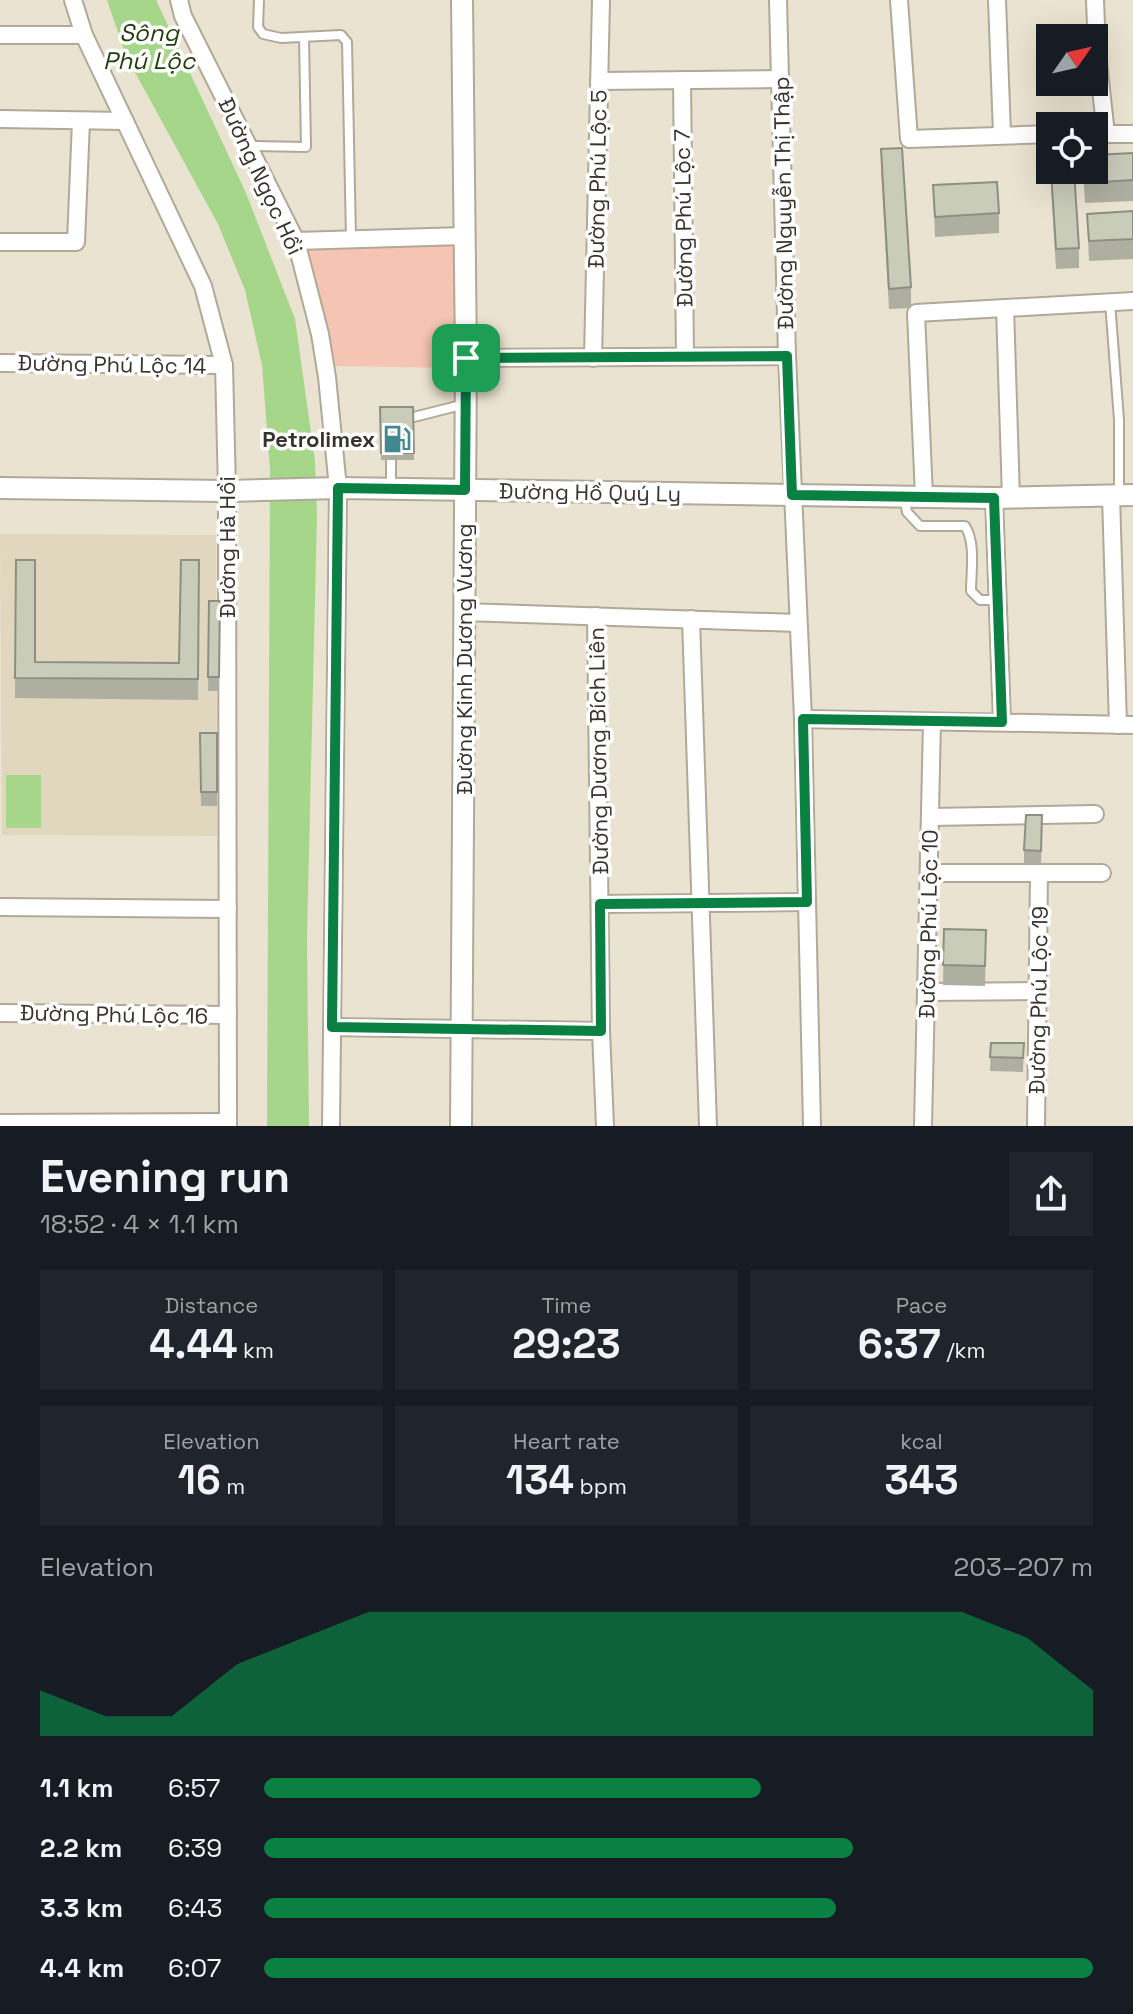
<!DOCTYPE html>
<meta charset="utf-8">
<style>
:root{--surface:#171b24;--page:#20242c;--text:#f1f3f6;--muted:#9ea1a6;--accent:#0b8043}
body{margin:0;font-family:"Space Grotesk",sans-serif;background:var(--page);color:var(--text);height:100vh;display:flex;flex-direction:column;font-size:30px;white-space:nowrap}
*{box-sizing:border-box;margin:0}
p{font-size:26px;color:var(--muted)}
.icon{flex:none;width:44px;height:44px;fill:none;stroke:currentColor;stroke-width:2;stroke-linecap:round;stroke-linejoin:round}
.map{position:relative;height:1126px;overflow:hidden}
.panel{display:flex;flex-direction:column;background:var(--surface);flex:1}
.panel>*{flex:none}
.needle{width:52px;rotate:56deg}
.tools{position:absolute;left:1036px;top:24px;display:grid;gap:16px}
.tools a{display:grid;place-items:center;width:72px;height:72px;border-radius:0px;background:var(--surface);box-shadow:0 8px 32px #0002;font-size:40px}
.pin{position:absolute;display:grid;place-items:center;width:68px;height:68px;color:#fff;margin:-34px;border-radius:16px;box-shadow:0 4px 12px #0006}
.round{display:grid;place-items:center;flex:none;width:84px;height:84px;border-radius:0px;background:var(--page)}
.headline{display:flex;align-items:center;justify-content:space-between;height:136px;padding:0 40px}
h1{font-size:44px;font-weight:800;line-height:60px}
.metrics{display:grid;grid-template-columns:repeat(3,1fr);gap:12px;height:136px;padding:8px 40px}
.metrics div{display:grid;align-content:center;border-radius:0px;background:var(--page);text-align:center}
.metrics b{font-size:40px;font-weight:800}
.metrics small{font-size:22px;font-weight:400}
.metrics p{font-size:22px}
.chart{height:224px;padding:16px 40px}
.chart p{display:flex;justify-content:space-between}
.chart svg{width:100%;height:144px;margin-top:8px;fill:var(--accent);opacity:.7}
ul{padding:0 40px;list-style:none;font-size:26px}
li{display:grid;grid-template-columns:128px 96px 1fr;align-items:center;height:60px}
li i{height:20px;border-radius:10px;background:var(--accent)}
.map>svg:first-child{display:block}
.built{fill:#e1d6be}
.green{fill:#f5c4b2}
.water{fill:#a6d68a}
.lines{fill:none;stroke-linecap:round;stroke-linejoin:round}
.service-casing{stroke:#b0a998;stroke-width:12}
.minor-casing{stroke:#b0a998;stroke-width:20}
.tertiary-casing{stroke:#b0a998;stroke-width:24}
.service{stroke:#fff;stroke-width:8}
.minor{stroke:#fff;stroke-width:16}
.tertiary{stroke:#fff;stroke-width:20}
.wall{fill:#aeafa0}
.building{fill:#caccba;stroke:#8d8f82;stroke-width:2}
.route-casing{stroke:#fff;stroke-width:16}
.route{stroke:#0b8043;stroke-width:10}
.labels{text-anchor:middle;stroke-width:7;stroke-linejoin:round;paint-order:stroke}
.street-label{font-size:22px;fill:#37342d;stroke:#fff}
.poi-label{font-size:22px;font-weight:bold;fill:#37342d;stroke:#fff;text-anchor:end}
.water-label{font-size:24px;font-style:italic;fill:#1f3d07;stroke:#fff}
</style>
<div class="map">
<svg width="1133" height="1126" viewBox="0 0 1133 1126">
<rect width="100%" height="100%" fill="#ebe3d1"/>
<!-- built -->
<polygon class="built" points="0,534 216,535 217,836 2,835"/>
<!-- green -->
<polygon class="green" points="464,236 458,368 333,366 296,241"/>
<!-- water -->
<g class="water">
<polygon points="107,0 156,0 246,193 295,319 315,461 317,515 307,937 309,1126 267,1126 270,469 262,365 245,290 218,224 126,56"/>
<rect x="6" y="775" width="35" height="53"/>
</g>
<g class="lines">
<defs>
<g id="service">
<polyline points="259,0 258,27 263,34 281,38 341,35 347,42 351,239"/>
<polyline points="250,146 306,147 304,37"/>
<polyline points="1110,302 1119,420 1119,495"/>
<polyline points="414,417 465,404"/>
<polyline points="391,487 391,460"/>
<path d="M904,497L907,512L920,526H965C976,543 971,572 971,591L980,600H997"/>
</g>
<g id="minor">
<polyline points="73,0 84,35 203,286 224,365 227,491 228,1126"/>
<polyline points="179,0 183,16 296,241 320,334 327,377 338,488 331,1126"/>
<polyline points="778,0 787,356 803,719 812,1126"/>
<polyline points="899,0 909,139 1050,134"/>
<polyline points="997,0 1002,134"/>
<polyline points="1095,0 1097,53 1106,134"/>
<polyline points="0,35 84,35"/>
<polyline points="682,80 685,357"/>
<polyline points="599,81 780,79"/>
<polyline points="0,119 125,121"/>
<polyline points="1094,134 1133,134"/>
<polyline points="296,241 464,236"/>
<polyline points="0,242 76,242 81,121"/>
<polyline points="1005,308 1011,498"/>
<polyline points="466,358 787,356"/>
<polyline points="593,358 601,0"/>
<polyline points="0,363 224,365"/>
<polyline points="1111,496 1118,725"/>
<polyline points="924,497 916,313 1133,301"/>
<polyline points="994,498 1002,722"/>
<polyline points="463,612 797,623"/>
<polyline points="596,616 601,1031 605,1126"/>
<polyline points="691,619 708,1126"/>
<polyline points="803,719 1133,725"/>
<polyline points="930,817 1095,814"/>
<polyline points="929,873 1102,873"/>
<polyline points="600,904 807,902"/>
<polyline points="0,907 228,909"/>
<polyline points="926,992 1038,991"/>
<polyline points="0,1013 228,1015"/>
<polyline points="332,1027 601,1031"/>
<polyline points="0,1123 228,1122"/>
<polyline points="923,1126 932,722"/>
<polyline points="1036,1126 1039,873"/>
</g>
<g id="tertiary">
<polyline points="0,488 227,491 338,488 994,498 1133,495"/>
<polyline points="461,1126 466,358 462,0"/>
</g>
</defs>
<!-- service casing -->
<use href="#service" class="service-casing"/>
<!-- minor casing -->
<use href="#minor" class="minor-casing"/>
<!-- tertiary casing -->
<use href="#tertiary" class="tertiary-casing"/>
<!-- service -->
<use href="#service" class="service"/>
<!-- minor -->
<use href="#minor" class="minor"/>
<!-- tertiary -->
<use href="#tertiary" class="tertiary"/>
</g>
<!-- wall -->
<g class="wall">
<polygon points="881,149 911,287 911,308 889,309 881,169"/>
<polygon points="1133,153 1133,201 1085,203 1083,170 1094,170"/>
<polygon points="1050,170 1079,248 1079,268 1056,269"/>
<polygon points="933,185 999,213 999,233 935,237"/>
<polygon points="1133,211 1133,259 1089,261 1087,214"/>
<polygon points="380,407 413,407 414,460 381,460"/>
<polygon points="16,560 35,662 179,663 199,560 198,700 15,698"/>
<polygon points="209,601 220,601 219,691 208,691"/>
<polygon points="200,733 217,733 217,806 201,806"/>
<polygon points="1042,829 1041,865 1024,864 1024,850"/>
<polygon points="944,929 986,930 985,986 943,985"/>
<polygon points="991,1043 1024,1043 1023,1072 990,1071"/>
</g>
<!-- building -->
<g class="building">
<polygon points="902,148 911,287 889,289 881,149"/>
<polygon points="1133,153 1133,180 1085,183 1084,170 1094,170 1094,155"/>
<polygon points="1051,170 1074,170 1079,248 1056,249"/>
<polygon points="997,182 999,213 935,217 933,185"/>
<polygon points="1133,211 1133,239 1089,241 1087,214"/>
<polygon points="380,407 413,407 414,453 381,453"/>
<polygon points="16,560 35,560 35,662 179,663 181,560 199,560 198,679 15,678"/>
<polygon points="209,601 220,601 219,677 208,677"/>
<polygon points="200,733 217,733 217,792 201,792"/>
<polygon points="1026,815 1042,815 1041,851 1024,850"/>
<polygon points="944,929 986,930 985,966 943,965"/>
<polygon points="991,1043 1024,1043 1023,1058 990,1057"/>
</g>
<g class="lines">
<defs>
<polygon id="route" points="787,356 792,495 994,498 1002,722 803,719 807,902 600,904 601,1031 332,1027 338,488 465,490 466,358"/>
</defs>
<!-- route casing -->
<use href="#route" class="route-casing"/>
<!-- route -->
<use href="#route" class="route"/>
</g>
<!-- icons -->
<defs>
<symbol id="fuel-bare" viewBox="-9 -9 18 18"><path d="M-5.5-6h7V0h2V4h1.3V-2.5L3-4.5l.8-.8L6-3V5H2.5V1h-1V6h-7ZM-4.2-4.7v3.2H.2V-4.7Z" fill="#418890" stroke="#fff" stroke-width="2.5" paint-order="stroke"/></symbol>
</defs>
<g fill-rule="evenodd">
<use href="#fuel-bare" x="377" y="419" width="40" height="40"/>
</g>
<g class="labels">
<!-- street labels -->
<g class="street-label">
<text transform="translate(261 176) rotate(65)" y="8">Đường Ngọc Hồi</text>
<text transform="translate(597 179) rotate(-89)" y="8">Đường Phú Lộc 5</text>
<text transform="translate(783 203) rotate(-91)" y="8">Đường Nguyễn Thị Thập</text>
<text transform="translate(683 218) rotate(-91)" y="8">Đường Phú Lộc 7</text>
<text transform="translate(112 364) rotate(1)" y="8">Đường Phú Lộc 14</text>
<text transform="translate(590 492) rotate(1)" y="8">Đường Hồ Quý Ly</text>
<text transform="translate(227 547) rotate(-90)" y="8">Đường Hà Hồi</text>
<text transform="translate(464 659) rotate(-90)" y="8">Đường Kinh Dương Vương</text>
<text transform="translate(598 751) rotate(-91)" y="8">Đường Dương Bích Liên</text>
<text transform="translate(928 924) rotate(-89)" y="8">Đường Phú Lộc 10</text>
<text transform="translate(1038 1000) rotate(-89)" y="8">Đường Phú Lộc 19</text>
<text transform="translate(114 1014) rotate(1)" y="8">Đường Phú Lộc 16</text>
</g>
<!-- poi labels -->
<g class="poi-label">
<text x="375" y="447">Petrolimex</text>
</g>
<!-- water labels -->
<g class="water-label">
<text x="149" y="41">Sông<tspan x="149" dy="28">Phú Lộc</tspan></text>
</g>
</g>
</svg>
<div class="tools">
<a><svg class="needle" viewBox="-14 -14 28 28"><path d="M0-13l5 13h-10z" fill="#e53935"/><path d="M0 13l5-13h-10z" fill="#9ea1a6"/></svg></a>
<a><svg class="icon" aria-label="locate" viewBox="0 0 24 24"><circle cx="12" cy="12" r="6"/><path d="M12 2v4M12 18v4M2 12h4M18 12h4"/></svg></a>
</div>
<div class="pin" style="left:466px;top:358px;background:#1e9e55"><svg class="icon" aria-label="arrive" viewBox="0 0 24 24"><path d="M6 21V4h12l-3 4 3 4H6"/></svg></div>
</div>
<section class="panel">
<div class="headline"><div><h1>Evening run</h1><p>18:52 · 4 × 1.1 km</p></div><a class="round"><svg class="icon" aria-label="share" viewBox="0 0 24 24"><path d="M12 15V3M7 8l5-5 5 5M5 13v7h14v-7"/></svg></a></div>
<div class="metrics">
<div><p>Distance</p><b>4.44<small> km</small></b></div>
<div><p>Time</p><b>29:23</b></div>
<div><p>Pace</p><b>6:37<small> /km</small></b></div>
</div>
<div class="metrics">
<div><p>Elevation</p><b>16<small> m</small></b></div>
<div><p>Heart rate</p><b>134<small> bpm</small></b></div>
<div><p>kcal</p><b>343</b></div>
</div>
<div class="chart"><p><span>Elevation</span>203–207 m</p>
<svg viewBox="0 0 160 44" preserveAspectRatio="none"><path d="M0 44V30L10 38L20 38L30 22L40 14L50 6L60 6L70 6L80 6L90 6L100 6L110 6L120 6L130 6L140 6L150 14L160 30V44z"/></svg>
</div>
<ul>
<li><b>1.1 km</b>6:57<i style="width:60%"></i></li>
<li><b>2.2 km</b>6:39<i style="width:71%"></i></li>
<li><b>3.3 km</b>6:43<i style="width:69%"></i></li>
<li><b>4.4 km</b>6:07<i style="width:100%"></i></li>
</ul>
</section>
